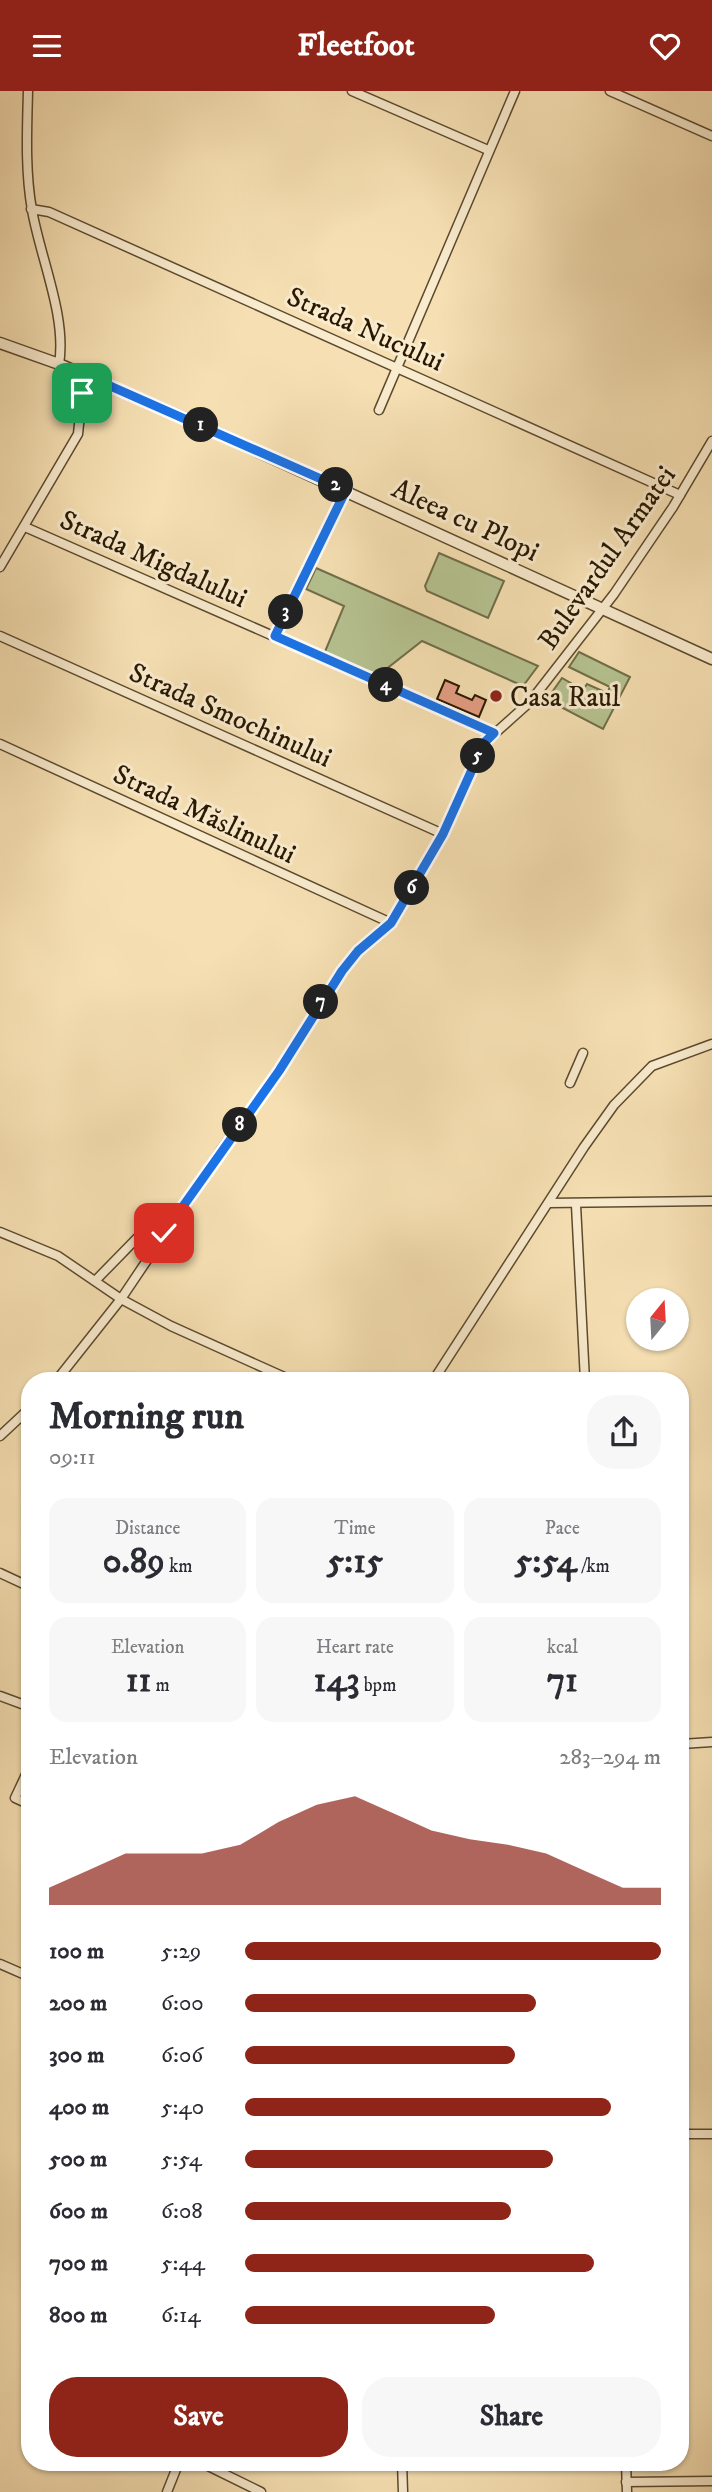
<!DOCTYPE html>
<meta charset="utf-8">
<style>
:root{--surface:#fff;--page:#f7f7f7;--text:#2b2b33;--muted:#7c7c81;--accent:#8f2418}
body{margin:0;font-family:"IM FELL DW Pica",serif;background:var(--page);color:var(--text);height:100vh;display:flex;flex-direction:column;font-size:26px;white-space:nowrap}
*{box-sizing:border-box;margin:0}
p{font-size:23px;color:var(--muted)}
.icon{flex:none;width:38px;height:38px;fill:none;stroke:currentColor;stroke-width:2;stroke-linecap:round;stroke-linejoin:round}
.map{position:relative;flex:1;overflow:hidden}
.drawer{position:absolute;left:21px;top:1281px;width:668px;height:1099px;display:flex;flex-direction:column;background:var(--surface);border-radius:28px;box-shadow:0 2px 5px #0004}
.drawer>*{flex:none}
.needle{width:46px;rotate:18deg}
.fabs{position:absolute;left:626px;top:1197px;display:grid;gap:14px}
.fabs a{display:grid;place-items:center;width:63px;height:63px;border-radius:50%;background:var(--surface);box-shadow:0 2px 5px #0004;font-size:35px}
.pin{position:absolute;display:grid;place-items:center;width:60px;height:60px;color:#fff;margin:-30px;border-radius:14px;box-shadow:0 4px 10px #0006}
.km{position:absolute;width:35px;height:35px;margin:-18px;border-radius:50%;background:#222;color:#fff;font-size:19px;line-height:35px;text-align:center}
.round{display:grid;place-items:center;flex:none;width:74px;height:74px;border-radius:28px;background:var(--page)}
.head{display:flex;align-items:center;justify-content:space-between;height:119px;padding:0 28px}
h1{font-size:38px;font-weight:700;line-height:52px}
.figures{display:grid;grid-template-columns:repeat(3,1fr);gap:10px;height:119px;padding:7px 28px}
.figures div{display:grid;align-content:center;border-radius:18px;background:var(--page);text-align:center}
.figures b{font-size:35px;font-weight:700}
.figures small{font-size:19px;font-weight:400}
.figures p{font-size:19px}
.chart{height:196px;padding:14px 28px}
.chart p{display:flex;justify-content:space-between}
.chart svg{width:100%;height:126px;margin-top:7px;fill:var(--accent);opacity:.7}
.action{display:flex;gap:14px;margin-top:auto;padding:14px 28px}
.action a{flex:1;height:80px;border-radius:28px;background:var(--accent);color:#fff;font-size:28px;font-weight:700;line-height:80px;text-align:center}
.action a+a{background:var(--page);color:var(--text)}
ul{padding:0 28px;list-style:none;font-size:23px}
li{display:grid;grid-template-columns:112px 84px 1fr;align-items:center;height:52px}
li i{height:18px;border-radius:9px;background:var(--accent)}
header{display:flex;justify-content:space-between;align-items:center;height:91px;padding:0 28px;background:var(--accent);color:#fff;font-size:32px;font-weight:700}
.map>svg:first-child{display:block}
.green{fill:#b6c391;stroke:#706e49;stroke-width:2}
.building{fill:#e59e84;stroke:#291801;stroke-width:2}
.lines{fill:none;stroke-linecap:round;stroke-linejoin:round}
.minor-casing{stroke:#5c4a2e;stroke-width:11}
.tertiary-casing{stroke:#5c4a2e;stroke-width:13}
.minor{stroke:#f9ebce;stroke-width:8}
.tertiary{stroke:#f9ebce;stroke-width:10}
.route-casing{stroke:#fff;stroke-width:14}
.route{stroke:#1a73e8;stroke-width:9}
.poi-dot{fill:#8f2418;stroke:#f9ebce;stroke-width:2.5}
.labels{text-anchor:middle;stroke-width:6;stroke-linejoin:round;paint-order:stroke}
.street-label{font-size:28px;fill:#291801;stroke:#f9ebce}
.poi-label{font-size:28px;fill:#291801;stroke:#f9ebce;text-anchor:start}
</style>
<header><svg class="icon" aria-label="menu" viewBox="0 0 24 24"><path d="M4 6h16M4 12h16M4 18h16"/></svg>Fleetfoot<svg class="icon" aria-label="heart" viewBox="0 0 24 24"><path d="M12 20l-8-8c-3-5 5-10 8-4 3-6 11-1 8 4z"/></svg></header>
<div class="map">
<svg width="712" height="2401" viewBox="0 0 712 2401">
<rect width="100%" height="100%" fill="#f6e0b3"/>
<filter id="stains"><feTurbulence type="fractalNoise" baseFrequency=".00286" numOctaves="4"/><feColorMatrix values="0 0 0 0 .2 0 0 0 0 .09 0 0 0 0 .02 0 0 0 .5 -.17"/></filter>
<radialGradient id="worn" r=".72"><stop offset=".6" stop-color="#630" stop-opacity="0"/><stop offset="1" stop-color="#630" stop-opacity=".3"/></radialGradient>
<!-- green -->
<g class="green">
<polygon points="439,462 504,490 488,527 427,500 425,495"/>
<polygon points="316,477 538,575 523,595 422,550 376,586 324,563 344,515 306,498"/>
<polygon points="579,561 630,586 603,638 555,613 550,604 562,587 583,599 587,593 607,602 610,596 569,576"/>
</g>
<!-- building -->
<polygon class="building" points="445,589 459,595 456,602 472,609 475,604 486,609 479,626 437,608"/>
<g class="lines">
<defs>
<g id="minor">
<path d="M28,0C27,39 25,80 32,119C40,166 67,226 59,273"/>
<polyline points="352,0 488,59"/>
<polyline points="610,0 712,45"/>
<polyline points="31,118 49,121 680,404"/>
<polyline points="379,319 515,0"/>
<polyline points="25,436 494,642"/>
<polyline points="0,476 78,343 84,283"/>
<polyline points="0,545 443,743"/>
<polyline points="275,545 346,399"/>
<polyline points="0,653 391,832"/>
<polyline points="570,992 583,962"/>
<polyline points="549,1112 712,1110"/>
<polyline points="576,1114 585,1290"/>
<polyline points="0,1141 58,1165 121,1208 171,1235 293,1290"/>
<polyline points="96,1189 139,1145 164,1142"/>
<polyline points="56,1290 121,1208 221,1059 279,980 342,880 358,860 391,832 443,743 484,652 530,611 614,503 673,416 712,350"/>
<polyline points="433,1290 584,1056 614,1014 652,975 712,953"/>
<polyline points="0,1345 30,1317"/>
<polyline points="0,1482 30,1496"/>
<polyline points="0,1605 30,1616"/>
<polyline points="681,1653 712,1651"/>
<polyline points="30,1675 15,1707 30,1714"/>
<polyline points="0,1873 30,1886"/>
<polyline points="681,2043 712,2043"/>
<polyline points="200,2371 261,2401"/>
<polyline points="402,2371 403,2401"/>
<polyline points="626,2371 627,2401"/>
<polyline points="626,2391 712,2390"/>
<polyline points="167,2401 179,2371"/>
</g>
<polyline id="tertiary" points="0,252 59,273 202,335 712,568"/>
</defs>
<!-- minor casing -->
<use href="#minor" class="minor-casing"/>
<!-- tertiary casing -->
<use href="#tertiary" class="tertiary-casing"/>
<!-- minor -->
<use href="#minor" class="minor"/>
<!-- tertiary -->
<use href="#tertiary" class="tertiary"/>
</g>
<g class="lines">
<defs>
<polyline id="route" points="82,302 83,283 346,399 275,545 494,642 484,652 443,743 391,832 358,860 342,880 279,980 164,1142"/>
</defs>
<!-- route casing -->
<use href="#route" class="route-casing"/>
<!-- route -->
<use href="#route" class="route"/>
</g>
<!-- markers -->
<circle class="poi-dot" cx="496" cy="605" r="7"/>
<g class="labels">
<!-- street labels -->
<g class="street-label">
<text transform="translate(366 237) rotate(24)" y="10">Strada Nucului</text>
<text transform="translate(466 428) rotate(25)" y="10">Aleea cu Plopi</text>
<text transform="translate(606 466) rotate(-55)" y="10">Bulevardul Armatei</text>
<text transform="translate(154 467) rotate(24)" y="10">Strada Migdalului</text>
<text transform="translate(231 623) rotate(24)" y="10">Strada Smochinului</text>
<text transform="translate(205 722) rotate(25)" y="10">Strada Măslinului</text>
</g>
<!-- poi labels -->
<g class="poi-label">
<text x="510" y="615">Casa Raul</text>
</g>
</g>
<rect width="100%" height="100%" filter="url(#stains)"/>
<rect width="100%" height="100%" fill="url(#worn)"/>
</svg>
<div class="fabs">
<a><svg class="needle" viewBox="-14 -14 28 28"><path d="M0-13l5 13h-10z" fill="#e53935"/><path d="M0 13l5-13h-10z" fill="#7c7c81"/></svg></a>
</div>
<div class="pin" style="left:82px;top:302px;background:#1e9e55"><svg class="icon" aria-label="arrive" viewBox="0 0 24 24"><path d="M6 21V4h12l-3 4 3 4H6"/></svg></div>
<div class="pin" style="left:164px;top:1142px;background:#d93025"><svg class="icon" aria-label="check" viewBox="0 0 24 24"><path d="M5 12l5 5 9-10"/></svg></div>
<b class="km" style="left:201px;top:334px">1</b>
<b class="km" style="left:336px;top:394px">2</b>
<b class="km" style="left:286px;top:521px">3</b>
<b class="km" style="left:386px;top:594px">4</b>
<b class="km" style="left:478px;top:665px">5</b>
<b class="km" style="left:412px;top:797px">6</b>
<b class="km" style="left:321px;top:911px">7</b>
<b class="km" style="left:240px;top:1034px">8</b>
<section class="drawer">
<div class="head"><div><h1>Morning run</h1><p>09:11</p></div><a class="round"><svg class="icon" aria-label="share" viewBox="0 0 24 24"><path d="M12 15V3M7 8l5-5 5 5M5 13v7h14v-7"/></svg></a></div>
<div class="figures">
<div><p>Distance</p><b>0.89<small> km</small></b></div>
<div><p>Time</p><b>5:15</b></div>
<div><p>Pace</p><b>5:54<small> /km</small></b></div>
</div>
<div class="figures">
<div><p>Elevation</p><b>11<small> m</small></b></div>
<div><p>Heart rate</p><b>143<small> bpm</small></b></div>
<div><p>kcal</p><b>71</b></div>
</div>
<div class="chart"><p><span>Elevation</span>283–294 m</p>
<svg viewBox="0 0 160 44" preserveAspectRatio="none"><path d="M0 44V38L10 32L20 26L30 26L40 26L50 23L60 15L70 9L80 6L90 12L100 18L110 21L120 23L130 26L140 32L150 38L160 38V44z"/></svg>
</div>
<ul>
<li><b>100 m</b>5:29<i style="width:100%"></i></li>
<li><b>200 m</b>6:00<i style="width:70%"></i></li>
<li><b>300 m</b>6:06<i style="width:65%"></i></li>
<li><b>400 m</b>5:40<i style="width:88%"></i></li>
<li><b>500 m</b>5:54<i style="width:74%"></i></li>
<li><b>600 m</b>6:08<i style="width:64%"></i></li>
<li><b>700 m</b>5:44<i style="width:84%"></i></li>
<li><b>800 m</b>6:14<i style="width:60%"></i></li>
</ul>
<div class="action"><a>Save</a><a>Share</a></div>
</section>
</div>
